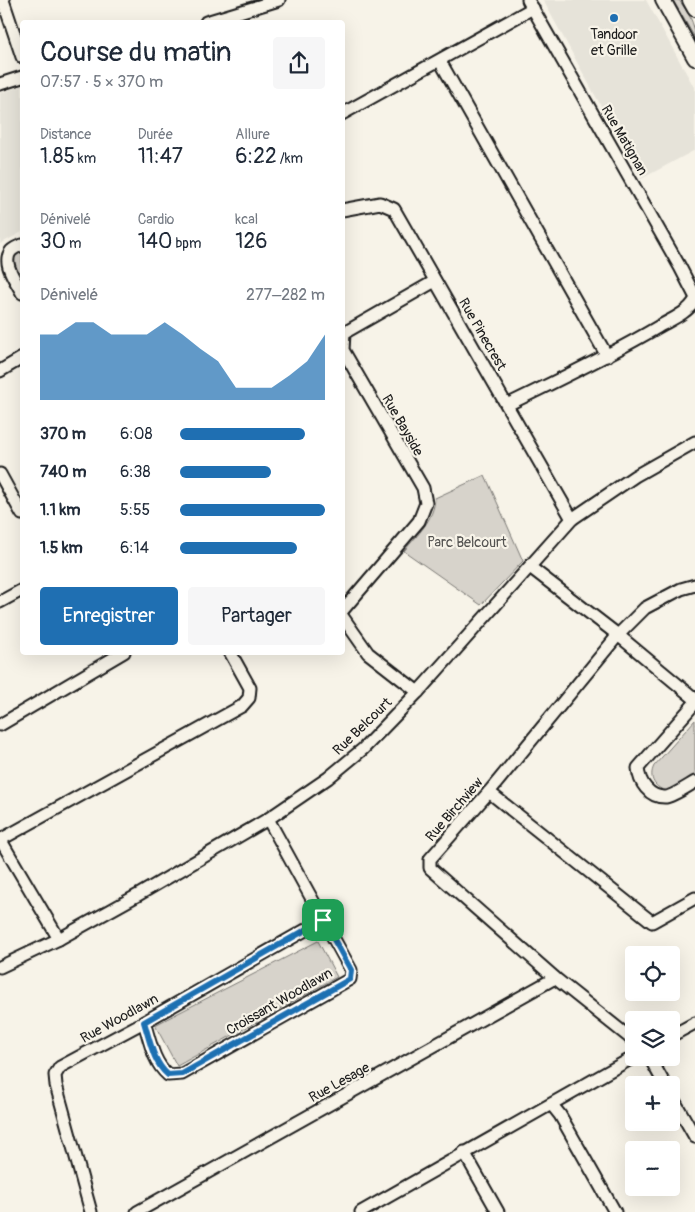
<!DOCTYPE html>
<html lang="fr">
<meta charset="utf-8">
<style>
:root{--surface:#fff;--page:#f6f6f7;--text:#1f2937;--muted:#747a83;--accent:#1f6fb2}
body{margin:0;font-family:Pangolin,sans-serif;background:var(--page);color:var(--text);height:100vh;display:flex;flex-direction:column;font-size:19px;white-space:nowrap}
*{box-sizing:border-box;margin:0}
p{font-size:16px;color:var(--muted)}
.icon{flex:none;width:28px;height:28px;fill:none;stroke:currentColor;stroke-width:2;stroke-linecap:round;stroke-linejoin:round}
.map{position:relative;flex:1;overflow:hidden}
.drawer{position:absolute;left:20px;top:20px;width:325px;height:635px;display:flex;flex-direction:column;background:var(--surface);border-radius:5px;box-shadow:0 5px 20px #0002}
.drawer>*{flex:none}
.controls{position:absolute;left:625px;top:946px;display:grid;gap:10px}
.controls a{display:grid;place-items:center;width:55px;height:55px;border-radius:5px;background:var(--surface);box-shadow:0 5px 20px #0002;font-size:25px}
.pin{position:absolute;display:grid;place-items:center;width:42px;height:42px;color:#fff;margin:-21px;border-radius:10px;box-shadow:0 2px 8px #0006}
.round{display:grid;place-items:center;flex:none;width:52px;height:52px;border-radius:5px;background:var(--page)}
.overview{display:flex;align-items:center;justify-content:space-between;height:85px;padding:0 20px}
h1{font-size:28px;font-weight:600;line-height:38px}
.figures{display:grid;grid-template-columns:repeat(3,1fr);gap:8px;height:85px;padding:5px 20px}
.figures div{display:grid;align-content:center}
.figures b{font-size:21px;font-weight:600}
.figures small{font-size:14px;font-weight:400}
.figures p{font-size:14px}
.chart{height:140px;padding:10px 20px}
.chart p{display:flex;justify-content:space-between}
.chart svg{width:100%;height:90px;margin-top:5px;fill:var(--accent);opacity:.7}
.cta{display:flex;gap:10px;margin-top:auto;padding:10px 20px}
.cta a{flex:1;height:58px;border-radius:5px;background:var(--accent);color:#fff;font-size:20px;font-weight:600;line-height:58px;text-align:center}
.cta a+a{background:var(--page);color:var(--text)}
ul{padding:0 20px;list-style:none;font-size:16px}
li{display:grid;grid-template-columns:80px 60px 1fr;align-items:center;height:38px}
li i{height:12px;border-radius:6px;background:var(--accent)}
.map>svg:first-child{display:block}
.built{fill:#e6e3d9}
.green{fill:#d7d3cb;stroke:#7a7874}
.lines{fill:none;stroke-linecap:round;stroke-linejoin:round}
.minor-casing{stroke:#1c1c1c;stroke-width:15}
.major-casing{stroke:#1c1c1c;stroke-width:18}
.minor{stroke:#f7f3e8;stroke-width:11}
.major{stroke:#f7f3e8;stroke-width:14}
.route-casing{stroke:#fff;stroke-width:10}
.route{stroke:#1f6fb2;stroke-width:6}
.poi-dot{fill:#1f6fb2;stroke:#f7f3e8;stroke-width:2}
.labels{text-anchor:middle;stroke-width:4.5;stroke-linejoin:round;paint-order:stroke}
.poi-label{font-size:14px;fill:#1c1c1c;stroke:#f7f3e8}
.street-label{font-size:14px;fill:#1c1c1c;stroke:#f7f3e8}
.park-label{font-size:14px;fill:#545351;stroke:#f7f3e8}
</style>
<div class="map">
<svg width="695" height="1212" viewBox="0 0 695 1212">
<rect width="100%" height="100%" fill="#f7f3e8"/>
<filter id="ink" filterUnits="userSpaceOnUse"><feTurbulence type="fractalNoise" baseFrequency=".02" numOctaves="2"/><feDisplacementMap in="SourceGraphic" scale="10" xChannelSelector="R" yChannelSelector="G"/><feConvolveMatrix kernelMatrix="1 2 1 2 8 2 1 2 1" color-interpolation-filters="sRGB"/></filter>
<g filter="url(#ink)">
<!-- built -->
<g class="built">
<polygon points="543,0 646,0 695,89 695,150 641,179"/>
<polygon points="22,86 22,232 0,244 0,93"/>
</g>
<!-- green -->
<g class="green">
<path d="M673,0H679C688,13 695,22 695,38Z"/>
<path d="M22,250V285C16,273 9,267 15,253Z"/>
<path d="M485,475L523,561L481,605L404,551C418,534 434,520 435,498Z"/>
<path d="M695,720V777L668,791C655,789 648,778 654,766Z"/>
<polygon points="318,941 337,977 177,1066 155,1025"/>
</g>
<g class="lines">
<defs>
<g id="minor">
<polyline points="3,0 22,57"/>
<polyline points="528,0 680,267 695,296"/>
<polyline points="206,22 279,0"/>
<polyline points="440,61 607,356"/>
<polyline points="0,84 22,77"/>
<polyline points="342,114 533,8"/>
<polyline points="342,210 380,203 394,209 572,519"/>
<path d="M22,245C19,246 14,248 11,251C1,263 17,282 22,293"/>
<polyline points="0,371 22,358"/>
<path d="M507,405C558,380 609,356 658,327C670,320 688,313 695,300"/>
<polyline points="0,474 22,514"/>
<polyline points="530,567 618,635 695,699"/>
<polyline points="0,602 22,590"/>
<polyline points="342,611 419,521 426,503 423,488 343,350 344,333 435,281"/>
<polyline points="342,616 368,653 418,692"/>
<path d="M695,703L638,768C639,782 649,798 666,797C673,796 688,786 695,782"/>
<polyline points="0,725 124,652"/>
<polyline points="489,792 652,922 695,898"/>
<polyline points="0,839 59,939"/>
<polyline points="0,840 242,706 249,698 250,688 230,652"/>
<polyline points="0,967 59,939 138,895 268,819 328,778 363,749 418,692 572,519 635,476 695,442"/>
<path d="M144,1022C150,1041 153,1062 168,1075L182,1074L350,979L351,970L268,819"/>
<polyline points="671,1036 695,1023"/>
<polyline points="634,1041 555,978 430,868 430,859 489,792 618,635 645,608 681,589 695,585"/>
<polyline points="650,1058 665,1085"/>
<polyline points="671,1095 695,1137"/>
<polyline points="552,1105 560,1115 615,1212"/>
<polyline points="464,1152 498,1212"/>
<polyline points="91,1212 56,1085 55,1075 60,1067 144,1022 323,920"/>
<polyline points="137,1212 555,978"/>
<polyline points="361,1212 634,1057"/>
</g>
<g id="major">
<polyline points="663,0 695,58"/>
<polyline points="690,0 695,9"/>
</g>
</defs>
<!-- minor casing -->
<use href="#minor" class="minor-casing"/>
<!-- major casing -->
<use href="#major" class="major-casing"/>
<!-- minor -->
<use href="#minor" class="minor"/>
<!-- major -->
<use href="#major" class="major"/>
</g>
</g>
<g class="lines" filter="url(#ink)">
<defs>
<path id="route" d="M323,920L351,970L350,979L182,1074L168,1075C153,1062 150,1041 144,1022Z"/>
</defs>
<!-- route casing -->
<use href="#route" class="route-casing"/>
<!-- route -->
<use href="#route" class="route"/>
</g>
<!-- markers -->
<circle class="poi-dot" cx="614" cy="18" r="5"/>
<g class="labels">
<!-- poi labels -->
<g class="poi-label">
<text x="614" y="39">Tandoor<tspan x="614" dy="16">et Grille</tspan></text>
</g>
<!-- street labels -->
<g class="street-label">
<text transform="translate(625 140) rotate(60)" y="5">Rue Matignan</text>
<text transform="translate(483 334) rotate(60)" y="5">Rue Pinecrest</text>
<text transform="translate(403 425) rotate(60)" y="5">Rue Bayside</text>
<text transform="translate(362 726) rotate(-44)" y="5">Rue Belcourt</text>
<text transform="translate(454 809) rotate(-49)" y="5">Rue Birchview</text>
<text transform="translate(279 1001) rotate(-30)" y="5">Croissant Woodlawn</text>
<text transform="translate(119 1018) rotate(-29)" y="5">Rue Woodlawn</text>
<text transform="translate(339 1082) rotate(-29)" y="5">Rue Lesage</text>
</g>
<!-- park labels -->
<g class="park-label">
<text x="467" y="547">Parc Belcourt</text>
</g>
</g>
</svg>
<div class="controls">
<a><svg class="icon" aria-label="locate" viewBox="0 0 24 24"><circle cx="12" cy="12" r="6"/><path d="M12 2v4M12 18v4M2 12h4M18 12h4"/></svg></a>
<a><svg class="icon" aria-label="layers" viewBox="0 0 24 24"><path d="M12 4l9 5-9 5-9-5zM3 14l9 5 9-5"/></svg></a>
<a>+</a>
<a>−</a>
</div>
<div class="pin" style="left:323px;top:920px;background:#1e9e55"><svg class="icon" aria-label="arrive" viewBox="0 0 24 24"><path d="M6 21V4h12l-3 4 3 4H6"/></svg></div>
<section class="drawer">
<div class="overview"><div><h1>Course du matin</h1><p>07:57 · 5 × 370 m</p></div><a class="round"><svg class="icon" aria-label="share" viewBox="0 0 24 24"><path d="M12 15V3M7 8l5-5 5 5M5 13v7h14v-7"/></svg></a></div>
<div class="figures">
<div><p>Distance</p><b>1.85<small> km</small></b></div>
<div><p>Durée</p><b>11:47</b></div>
<div><p>Allure</p><b>6:22<small> /km</small></b></div>
</div>
<div class="figures">
<div><p>Dénivelé</p><b>30<small> m</small></b></div>
<div><p>Cardio</p><b>140<small> bpm</small></b></div>
<div><p>kcal</p><b>126</b></div>
</div>
<div class="chart"><p><span>Dénivelé</span>277–282 m</p>
<svg viewBox="0 0 160 44" preserveAspectRatio="none"><path d="M0 44V12L10 12L20 6L30 6L40 12L50 12L60 12L70 6L80 12L90 19L100 25L110 38L120 38L130 38L140 32L150 25L160 12V44z"/></svg>
</div>
<ul>
<li><b>370 m</b>6:08<i style="width:86%"></i></li>
<li><b>740 m</b>6:38<i style="width:63%"></i></li>
<li><b>1.1 km</b>5:55<i style="width:100%"></i></li>
<li><b>1.5 km</b>6:14<i style="width:81%"></i></li>
</ul>
<div class="cta"><a>Enregistrer</a><a>Partager</a></div>
</section>
</div>
